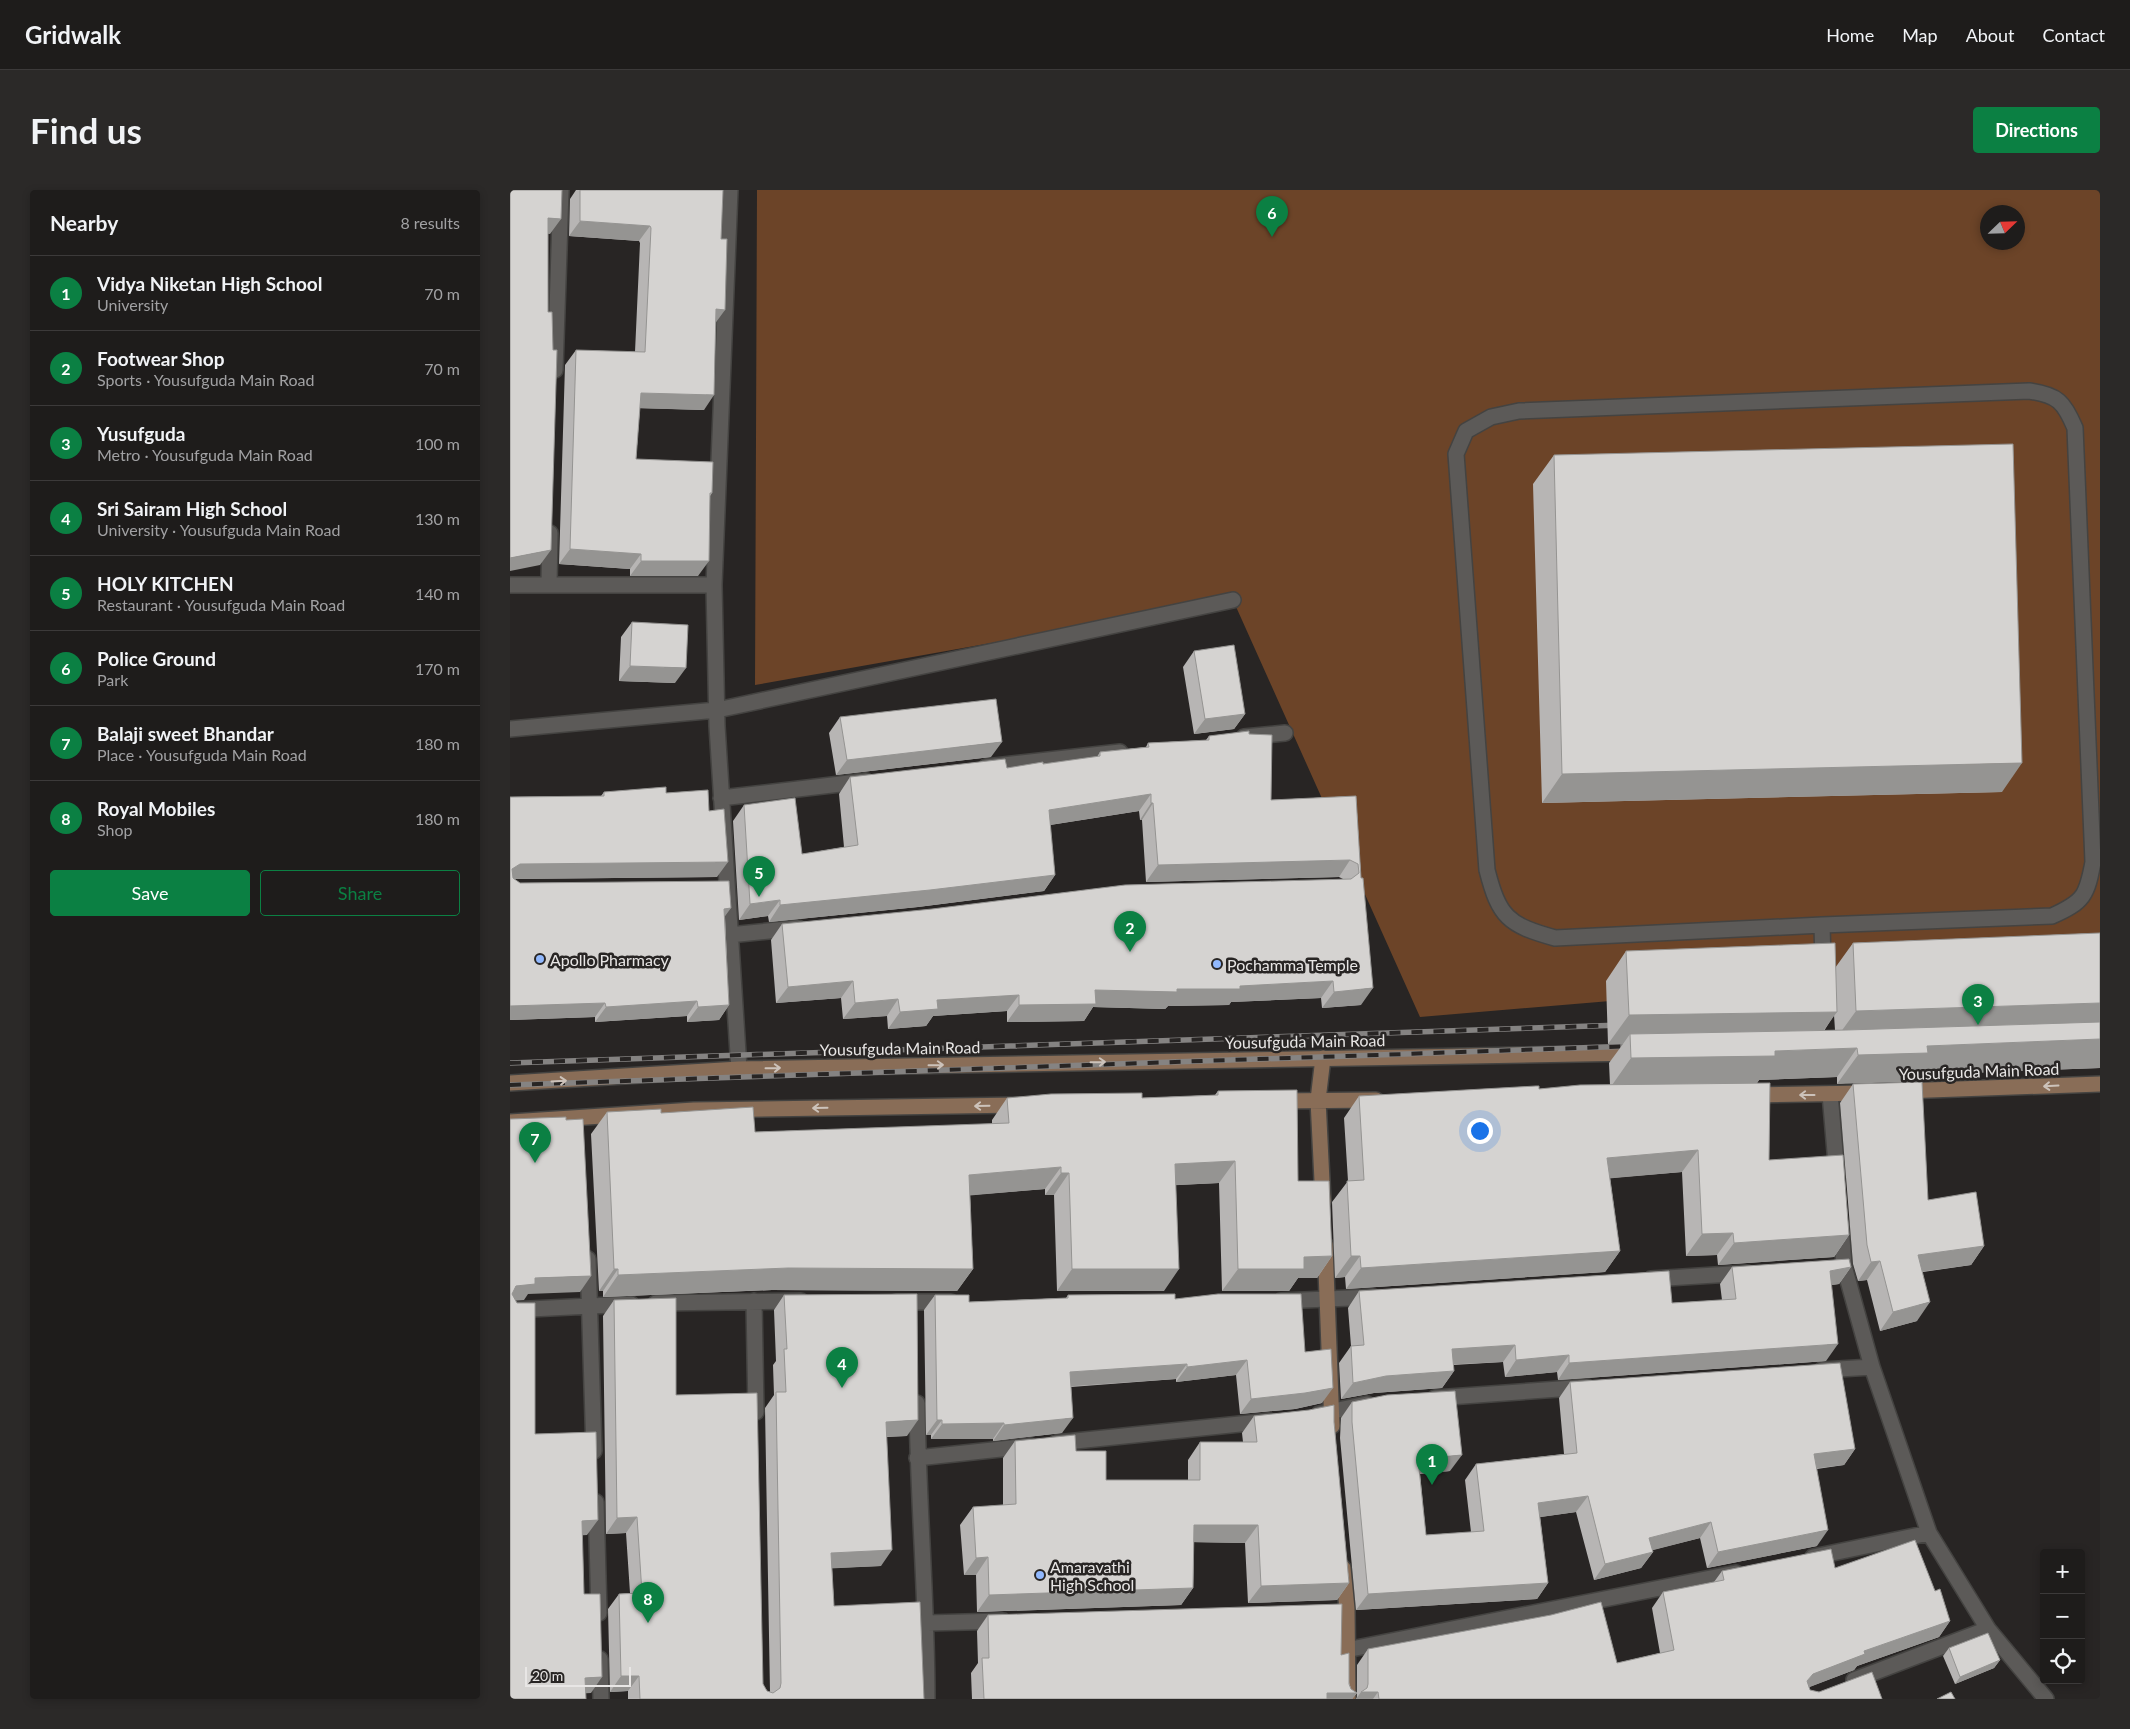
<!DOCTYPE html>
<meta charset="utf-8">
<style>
:root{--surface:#1e1c1b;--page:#2b2928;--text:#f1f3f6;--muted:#a1a1a3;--line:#3c3a3a;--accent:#0b8043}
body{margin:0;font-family:Lato,sans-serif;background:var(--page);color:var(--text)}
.controls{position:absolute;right:15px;bottom:15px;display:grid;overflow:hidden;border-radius:5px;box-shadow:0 2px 8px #0003}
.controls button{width:45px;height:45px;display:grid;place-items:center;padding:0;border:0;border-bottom:1px solid var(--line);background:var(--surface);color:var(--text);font:25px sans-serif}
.compass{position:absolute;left:1470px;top:15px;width:45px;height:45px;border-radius:50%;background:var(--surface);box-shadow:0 2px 8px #0003;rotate:67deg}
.scale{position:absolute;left:15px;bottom:12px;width:106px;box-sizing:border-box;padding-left:5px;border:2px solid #e8e6e5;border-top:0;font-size:14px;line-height:18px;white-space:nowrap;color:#e8e6e5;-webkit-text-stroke:4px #282524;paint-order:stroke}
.you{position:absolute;left:969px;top:940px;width:18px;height:18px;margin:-12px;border:4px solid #fff;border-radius:50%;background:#1a73e8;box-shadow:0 0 0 8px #1a73e833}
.badge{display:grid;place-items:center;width:32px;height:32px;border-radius:50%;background:var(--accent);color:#fff;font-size:16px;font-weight:700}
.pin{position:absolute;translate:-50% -41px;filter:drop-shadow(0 1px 2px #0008)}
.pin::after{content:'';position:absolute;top:26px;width:18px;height:15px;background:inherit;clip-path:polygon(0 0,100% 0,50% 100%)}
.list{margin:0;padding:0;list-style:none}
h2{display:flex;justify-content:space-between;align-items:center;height:65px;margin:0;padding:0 20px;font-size:21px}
h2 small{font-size:16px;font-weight:400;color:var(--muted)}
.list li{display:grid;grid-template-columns:32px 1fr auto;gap:15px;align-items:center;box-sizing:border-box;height:75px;padding:0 20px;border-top:1px solid var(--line)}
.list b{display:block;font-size:19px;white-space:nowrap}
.list p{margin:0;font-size:16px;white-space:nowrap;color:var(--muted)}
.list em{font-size:16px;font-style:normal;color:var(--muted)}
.actions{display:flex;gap:10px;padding:15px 20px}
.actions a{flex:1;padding:11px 0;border:1px solid var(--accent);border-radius:5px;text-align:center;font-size:18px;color:var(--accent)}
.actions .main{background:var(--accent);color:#fff}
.icon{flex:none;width:28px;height:28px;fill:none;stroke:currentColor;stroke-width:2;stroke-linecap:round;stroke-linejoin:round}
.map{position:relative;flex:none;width:1590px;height:1509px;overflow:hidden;border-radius:5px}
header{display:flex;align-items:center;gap:30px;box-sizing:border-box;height:70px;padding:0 25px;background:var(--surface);border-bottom:1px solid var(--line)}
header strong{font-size:24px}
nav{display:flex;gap:28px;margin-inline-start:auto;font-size:18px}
.intro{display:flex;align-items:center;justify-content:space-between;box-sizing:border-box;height:120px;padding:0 30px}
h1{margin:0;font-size:35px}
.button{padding:12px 22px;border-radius:5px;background:var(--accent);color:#fff;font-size:18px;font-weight:700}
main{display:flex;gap:30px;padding:0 30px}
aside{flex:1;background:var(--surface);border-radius:5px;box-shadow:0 2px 8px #0003}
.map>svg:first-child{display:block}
</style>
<header>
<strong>Gridwalk</strong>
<nav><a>Home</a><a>Map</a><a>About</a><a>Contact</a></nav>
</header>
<div class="intro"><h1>Find us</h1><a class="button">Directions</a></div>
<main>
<aside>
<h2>Nearby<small>8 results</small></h2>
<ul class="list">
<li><span class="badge">1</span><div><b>Vidya Niketan High School</b><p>University</p></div><em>70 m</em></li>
<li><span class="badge">2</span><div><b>Footwear Shop</b><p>Sports · Yousufguda Main Road</p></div><em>70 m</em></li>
<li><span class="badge">3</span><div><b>Yusufguda</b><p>Metro · Yousufguda Main Road</p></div><em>100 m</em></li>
<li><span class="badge">4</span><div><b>Sri Sairam High School</b><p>University · Yousufguda Main Road</p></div><em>130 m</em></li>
<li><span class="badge">5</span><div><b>HOLY KITCHEN</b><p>Restaurant · Yousufguda Main Road</p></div><em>140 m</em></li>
<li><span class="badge">6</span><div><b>Police Ground</b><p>Park</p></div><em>170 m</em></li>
<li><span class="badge">7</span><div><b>Balaji sweet Bhandar</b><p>Place · Yousufguda Main Road</p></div><em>180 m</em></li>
<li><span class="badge">8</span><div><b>Royal Mobiles</b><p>Shop</p></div><em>180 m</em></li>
</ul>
<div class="actions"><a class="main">Save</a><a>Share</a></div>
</aside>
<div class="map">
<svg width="1590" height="1509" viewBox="0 0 1590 1509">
<rect width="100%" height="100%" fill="#282524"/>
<path fill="#6c4428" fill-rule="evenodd" d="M247 0H1590V770L910 827 723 410 245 495ZM1478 22H1508V52H1478Z"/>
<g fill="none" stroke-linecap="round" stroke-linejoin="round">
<g stroke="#444341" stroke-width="18">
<path id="lane" d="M1312 735 1045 748C998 735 989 727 977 680L946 264 956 241 981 227 1009 221 1519 201C1548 205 1554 212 1565 238L1583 672C1577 705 1574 712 1542 726L1312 735 1313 774"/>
</g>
<g stroke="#444341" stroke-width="18">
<path id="street" d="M220 0 204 395 207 536 229 879
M45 180 51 0
M39 394 40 343
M0 395H204
M0 539 207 520 723 410
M734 547 775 543
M476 577 610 562
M211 608 356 591
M219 745 288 738
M1320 904 1327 985
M1331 1035 1334 1076 1362 1177 1419 1343 1478 1439 1536 1509
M78 1069 84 1261
M1141 1089 1237 1083
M244 1111 246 1222
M771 1111 863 1107
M386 1112H441
M146 1113 291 1111
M0 1120 121 1114
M1312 1180 1362 1177
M925 1208 1077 1197
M407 1213C408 1312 417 1410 417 1509
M809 1224 857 1214
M546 1253 759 1231
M407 1268 520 1256
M86 1312 89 1423
M1303 1367 1419 1343
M417 1433 493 1431
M836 1460 1226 1383
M90 1469 91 1509
M1344 1490 1478 1439"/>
</g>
<g stroke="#444341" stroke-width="18">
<path id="secondary" d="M0 893 229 879 1126 863
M1392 901 1590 894
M1239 905 1356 903
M767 911 866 910
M0 932 184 920 511 915
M813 1011 808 910 813 868
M815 1054 822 1236
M833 1378 837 1419 838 1509"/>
</g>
<use href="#lane" stroke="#5c5a58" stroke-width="15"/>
<use href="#street" stroke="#5c5a58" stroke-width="15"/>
<use href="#secondary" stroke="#896d57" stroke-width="15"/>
<g stroke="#858382" stroke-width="5.5">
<path id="rail" d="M0 873 1112 835
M0 895 1125 856"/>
</g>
<use href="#rail" stroke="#282524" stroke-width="4" stroke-dasharray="11" stroke-linecap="butt"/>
</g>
<path fill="#b7b5b4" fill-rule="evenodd" d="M66 0H213L206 132 194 220 130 218 126 269 202 303 200 306 188 386H120V379L49 374 55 175 66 160 125 162 130 53 129 51 59 46 60 9Z
M1044 265 1492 602 1032 613 1023 294Z
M122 432 165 493 109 491 111 447Z
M684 461 735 524 724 539 684 544 673 477Z
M330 527 481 567 326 585 319 543Z
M739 544 761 610 846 606 851 688V815L812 818 811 808 721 812 719 815 658 816 655 819 583 817 574 831 497 832V821L423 826 416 836 378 839 377 826 333 829 331 808 266 813 261 750 272 734 833 689 829 687 636 692 632 630H630L629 621 540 635 545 685 534 701 408 717 259 732 258 726 229 730 223 631 234 615 292 664 334 657 329 604 340 587 497 578 533 574 587 567 590 562 636 557 638 553 696 550 699 546Z
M94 602 156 603 199 621 207 687 3 689 10 693 215 727 219 815 209 830 177 832V826L85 832V827L0 830V607L91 606Z
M1590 743V878L1402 885 1327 894V887L1249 890 1247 893 1259 970 1339 1045 1324 1067 1208 1075 1207 1065 1176 1066 1172 982 1100 988 1110 1061 1095 1082 836 1099 835 1087 825 1088 822 1012 838 991 834 928 849 906 1029 899 1100 895 1099 873 1113 854H1098L1096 791 1116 761 1325 778 1343 753ZM1324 825 1325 840 1314 841Z
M1343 894 1418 1010 1474 1056 1461 1075 1413 1082 1407 1131 1370 1141 1357 1090 1348 1091 1343 1074 1330 913Z
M708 901 788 991 822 1066 807 1088H788L779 1101H712L709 993 666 995 654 1101H547L544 1005H535V999L460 1005 463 1079 447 1101 262 1100 93 1107V1101H89L81 944 97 922 151 923 245 942 482 934V930L497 908H632L705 905Z
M1222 1077H1341L1329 1094 1321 1095 1316 1171 1048 1190 1047 1182 995 1187 993 1172 943 1175 944 1181 932 1198 864 1203 831 1209 829 1173 841 1156 838 1118 849 1101 1162 1113 1212 1110 1210 1094Z
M274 1105 397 1246 376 1247 371 1376 322 1378 324 1416 414 1509H118V1501L100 1502 98 1419 109 1404 120 1403 116 1343 96 1344 93 1126 104 1110 166 1205 253 1494 257 1501 260 1502 255 1218 264 1205 263 1175 266 1171 264 1120Z
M425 1105 459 1112 556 1108 558 1105 665 1109 795 1162 812 1213 785 1219 730 1224 726 1185 666 1192V1189L561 1197 552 1243 483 1251V1249H421V1245H416L414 1120Z
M1060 1192 1345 1259 1334 1275 1307 1279V1356L1197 1378 1190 1348 1142 1360 1143 1362 1131 1378 1084 1390 1066 1322 1030 1327 1038 1393 1027 1409 846 1420 830 1248 831 1228 842 1212 940 1281 910 1284 916 1345 961 1342 955 1290 966 1274 1054 1264 1049 1208Z
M744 1226 824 1232 839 1393 827 1410 738 1413 735 1353 684 1352 683 1398 671 1415 467 1422 466 1385H454L450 1335 463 1317 493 1315V1268L505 1251 566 1261 596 1290H678V1270L690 1252H733L732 1243Z
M1325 1378 1425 1401 1440 1431 1429 1447 1347 1476 1344 1480 1299 1497 1300 1500 1309 1502 1372 1509H846L847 1507V1475L858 1459 1107 1473 1150 1463 1142 1418 1153 1402 1204 1392 1212 1381Z
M478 1425 831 1465 841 1499 847 1503 842 1509H462L461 1483 468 1473 467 1441Z
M1439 1458 1490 1470 1484 1478 1445 1494 1433 1466Z"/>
<path fill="#959492" d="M38 28 51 29 40 44 27 43Z
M70 31 140 36 129 51 59 46Z
M206 119 215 120 204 135Z
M131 203 204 205 194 220 121 218Z
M60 359 131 364 120 379 49 374Z
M41 360 30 375 0 381V368Z
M131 371H199L188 386H120Z
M120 476 176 478 165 493 109 491Z
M735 524 724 539 684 544 695 529Z
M492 552 481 567 326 585 337 570Z
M1512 573 1492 602 1032 613 1052 584Z
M641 604 629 621 527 637 539 620Z
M641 613H643L632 630H630Z
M840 670 829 687 636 692 648 675Z
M218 672 207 687 0 689 2 679 10 674Z
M545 685 534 701 408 717 259 732 270 715Z
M270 710 258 726 229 730 240 714Z
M221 718 210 733 214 719Z
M343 791 331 808 266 813 278 797Z
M823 791 811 808 721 812 719 815 658 816 655 819 583 817 574 831 497 832 509 815 585 800 667 799Z
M863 798 851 815 812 818 824 802Z
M509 805 497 821 423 826 416 836 378 839 390 822 427 810Z
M388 809 377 826 333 829 345 813Z
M187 811 177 826 85 832 96 817Z
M95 813 85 827 0 830V816Z
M1590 813V841L1325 850 1346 821Z
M219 815 209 830 177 832 188 817Z
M1327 822 1306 851 1120 844 1113 854H1098L1119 825Z
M1590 849V878L1402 885 1397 892 1327 894 1348 865 1417 856Z
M1347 858 1327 887 1249 890 1245 896 1100 898 1121 868 1265 861Z
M1188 960 1172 982 1082 990 1097 968Z
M725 971 709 993 650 996 665 974Z
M551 977 535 999 443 1007 459 985Z
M551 983H559L544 1005H535Z
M1223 1043 1207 1065 1176 1066 1192 1044Z
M1339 1045 1324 1067 1208 1075 1224 1053Z
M1474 1056 1461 1075 1395 1084 1408 1065Z
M1110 1061 1095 1082 836 1099 851 1078Z
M822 1066 807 1088H788L779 1101H712L728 1079 794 1067Z
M841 1066H850L835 1087 825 1088Z
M1370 1071 1357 1090 1348 1091 1361 1072Z
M1341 1077 1329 1094 1308 1097 1320 1081Z
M278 1078 463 1079 447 1101 262 1100 93 1107 108 1085Z
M104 1079H108L93 1101H89Z
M562 1079H669L654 1101H547Z
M81 1086 70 1102 18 1104 14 1110 0 1111V1105L6 1096 25 1088Z
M1420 1112 1407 1131 1370 1141 1383 1122Z
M1328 1154 1316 1171 1048 1190 1059 1173Z
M1005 1155 993 1172 930 1175 942 1159Z
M1059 1165 1047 1182 995 1187 1006 1170Z
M737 1170 726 1185 666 1192 677 1177Z
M677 1174 666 1189 550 1197 560 1182Z
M944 1181 932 1198 864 1203 831 1209 843 1193 876 1186Z
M823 1198 812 1213 785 1219 730 1224 741 1209Z
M563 1228 552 1243 483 1251 494 1235Z
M408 1230 397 1246 365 1247 376 1232Z
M427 1230H432L421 1245H416Z
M494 1233 483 1249H421L432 1234Z
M1345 1259 1334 1275 1293 1280 1304 1264Z
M952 1265 940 1281 897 1285 908 1269Z
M1078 1306 1066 1322 1017 1329 1028 1313Z
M127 1327 116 1343 96 1344 107 1328Z
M88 1330 77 1345 61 1346 72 1331Z
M1201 1332 1190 1348 1128 1364 1139 1348Z
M684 1335H748L735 1353 672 1352Z
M1318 1340 1307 1356 1197 1378 1208 1362Z
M382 1360 371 1376 310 1379 321 1363Z
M1143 1362 1131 1378 1084 1390 1095 1374Z
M478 1367 466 1385H454L466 1368Z
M839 1393 827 1410 738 1413 751 1396Z
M1038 1393 1027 1409 846 1420 858 1404Z
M683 1398 671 1415 467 1422 479 1405Z
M1440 1431 1429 1447 1347 1476 1344 1480 1292 1500 1297 1491 1303 1484 1354 1461Z
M1490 1470 1484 1478 1445 1494 1450 1487Z
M111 1486H129L118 1501 100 1502Z
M92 1487 81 1503 64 1504 75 1488Z
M851 1502H868L863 1509H846Z
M817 1503H847L842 1509H813Z"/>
<path fill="#d5d3d1" stroke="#959492" d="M0 0H52L51 29 38 28V122H42L43 160H47L41 360 0 368Z
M70 0H213L211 49H217L215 120 206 119 204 205 131 203 126 269 203 272 202 303H200L199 371H131V364L60 359 66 160 135 162 141 38 140 36 70 31Z
M1503 254 1512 573 1052 584 1044 265Z
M122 432 178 435 176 478 120 476Z
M724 455 735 524 695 529 684 461Z
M486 509 492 552 337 570 330 527Z
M739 541V544L762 545 761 610 846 606 851 688H853L863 798 824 802 823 791 730 796V799H667V802L585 800 586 814 509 815V805L427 810 428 819 390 822 388 809 345 813 343 791 278 797 272 734 422 719 615 695 841 689 849 683 848 674 840 670 648 675 643 613H641V604L539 620 545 685 420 700 270 715V710L240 714 234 615 285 608 292 664 348 655 340 587 495 569 497 578 533 572V574L590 566V562L639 557 638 553 699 550V546Z
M156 597V603L198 600 199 621 214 619 218 672 10 674 2 679 3 688 10 693 219 691 221 718 214 719 219 815 188 817 187 811 96 817 95 813 0 816V607L94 606V602Z
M1590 743V813L1346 821 1343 753Z
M1325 753 1327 822 1119 825 1116 761Z
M1590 832V849L1417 856 1418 863 1348 865 1347 858 1265 861V866L1121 868 1120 844 1337 840Z
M1412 892 1418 1010 1466 1002 1474 1056 1408 1065 1420 1112 1383 1122 1370 1071 1361 1072 1357 1055 1343 894Z
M1260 893 1259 970 1333 965 1339 1045 1224 1053 1223 1043 1192 1044 1188 960 1097 968 1110 1061 851 1078 850 1066H841L837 991 854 990 849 906 1026 896H1029V899L1070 895Z
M787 900 788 991H819L822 1066 794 1067V1079H728L725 971 665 974 669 1079H562L559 983H551V977L459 985 463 1079 278 1078 108 1085V1079H104L97 922 151 919V923L243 917 245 942 499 933 497 908 541 904 632 903V908L708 905V901Z
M56 927V930L73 929 81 1086 25 1088V1094L6 1096 2 1104 7 1113H25V1244L86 1242 88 1330 72 1331 74 1404H90L92 1487 75 1488 76 1509H0V929Z
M1339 1069 1341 1077 1320 1081 1328 1154 1059 1173V1165L1006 1170 1005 1155 942 1159 944 1181 876 1186 843 1193 841 1156 854 1155 849 1101 1159 1081 1162 1113 1226 1109 1222 1077Z
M407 1104 408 1230 376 1232 382 1360 321 1363 324 1416 410 1412 414 1509H130L129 1486H111L109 1404 132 1403 127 1327 107 1328 104 1110 166 1108V1205L247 1203 253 1494 257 1501 263 1503 270 1498 271 1493 266 1202H276L274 1159H277L274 1105Z
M665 1104V1109L708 1104H791L795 1162 821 1159 823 1198 795 1203 741 1209 737 1170 677 1177V1174L560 1182 563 1228 494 1235V1233L432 1234V1230H427L425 1105H459V1112L558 1108V1105Z
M1330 1173 1345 1259 1304 1264 1318 1340 1208 1362 1201 1332 1139 1348 1143 1362 1095 1374 1078 1306 1028 1313 1038 1393 858 1404 842 1232V1212L877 1205 945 1201 952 1265 908 1269 916 1345 974 1341 966 1274 1067 1263 1060 1192Z
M824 1215V1232L839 1393 751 1396 748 1335H684L683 1398 479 1405 478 1367 466 1368 463 1317 506 1314 505 1251 565 1245 566 1261H596V1290H690V1252H747L744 1226 799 1220Z
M1405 1350 1425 1401 1430 1399 1440 1431 1354 1461 1355 1464 1303 1484 1297 1491 1300 1500 1309 1502 1362 1482 1372 1509H869L868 1502H851L857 1498 858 1494V1459L1041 1425 1091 1412 1107 1473 1164 1460 1153 1402 1214 1390 1212 1381 1321 1359 1325 1378Z
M832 1414 831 1465 839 1463V1494L841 1499 847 1503H817V1509H474L472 1468H479L478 1425Z
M1478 1443 1490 1470 1450 1487 1439 1458Z
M1441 1502 1445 1509H1427Z"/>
<defs><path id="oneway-shaft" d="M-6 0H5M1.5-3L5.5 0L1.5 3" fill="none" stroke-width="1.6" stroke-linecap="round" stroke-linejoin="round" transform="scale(1.25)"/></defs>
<g stroke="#ccc2ba">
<use href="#oneway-shaft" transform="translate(588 872) rotate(-1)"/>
<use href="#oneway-shaft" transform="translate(426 875) rotate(-1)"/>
<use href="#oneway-shaft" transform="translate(263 878) rotate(-1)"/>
<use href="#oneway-shaft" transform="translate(49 891) rotate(-3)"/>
<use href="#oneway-shaft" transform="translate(1541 896) rotate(177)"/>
<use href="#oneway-shaft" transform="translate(1297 905) rotate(180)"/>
<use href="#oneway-shaft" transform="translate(472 916) rotate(179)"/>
<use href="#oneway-shaft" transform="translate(310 918) rotate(179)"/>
</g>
<g fill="#91b8fd" stroke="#282524" stroke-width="2">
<circle cx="30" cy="769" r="5"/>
<circle cx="707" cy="774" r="5"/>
<circle cx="530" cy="1385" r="5"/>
</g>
<g text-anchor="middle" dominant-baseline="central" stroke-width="5" stroke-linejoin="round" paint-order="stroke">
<g font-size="16" fill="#e8e6e5" stroke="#282524" text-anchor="start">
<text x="40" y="769">Apollo Pharmacy</text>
<text x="717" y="774">Pochamma Temple</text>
<text x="540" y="1376">Amaravathi<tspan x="540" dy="18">High School</tspan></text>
</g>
<g font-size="16" fill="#e8e6e5" stroke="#282524">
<text transform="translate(795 851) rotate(-1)">Yousufguda Main Road</text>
<text transform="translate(390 858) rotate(-1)">Yousufguda Main Road</text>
<text transform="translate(1469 881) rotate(-2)">Yousufguda Main Road</text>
</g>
</g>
</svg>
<div class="controls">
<button>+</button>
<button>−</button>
<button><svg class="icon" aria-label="locate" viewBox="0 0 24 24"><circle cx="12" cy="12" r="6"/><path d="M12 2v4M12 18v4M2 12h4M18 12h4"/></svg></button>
</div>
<svg class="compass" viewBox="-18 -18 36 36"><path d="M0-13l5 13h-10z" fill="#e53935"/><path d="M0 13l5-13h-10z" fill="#a1a1a3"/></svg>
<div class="scale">20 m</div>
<div class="you"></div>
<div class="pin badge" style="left:922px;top:1295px">1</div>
<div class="pin badge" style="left:620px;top:762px">2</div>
<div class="pin badge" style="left:1468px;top:835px">3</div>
<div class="pin badge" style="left:332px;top:1198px">4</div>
<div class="pin badge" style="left:249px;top:707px">5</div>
<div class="pin badge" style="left:762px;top:47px">6</div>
<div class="pin badge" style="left:25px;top:973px">7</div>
<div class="pin badge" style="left:138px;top:1433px">8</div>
</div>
</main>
